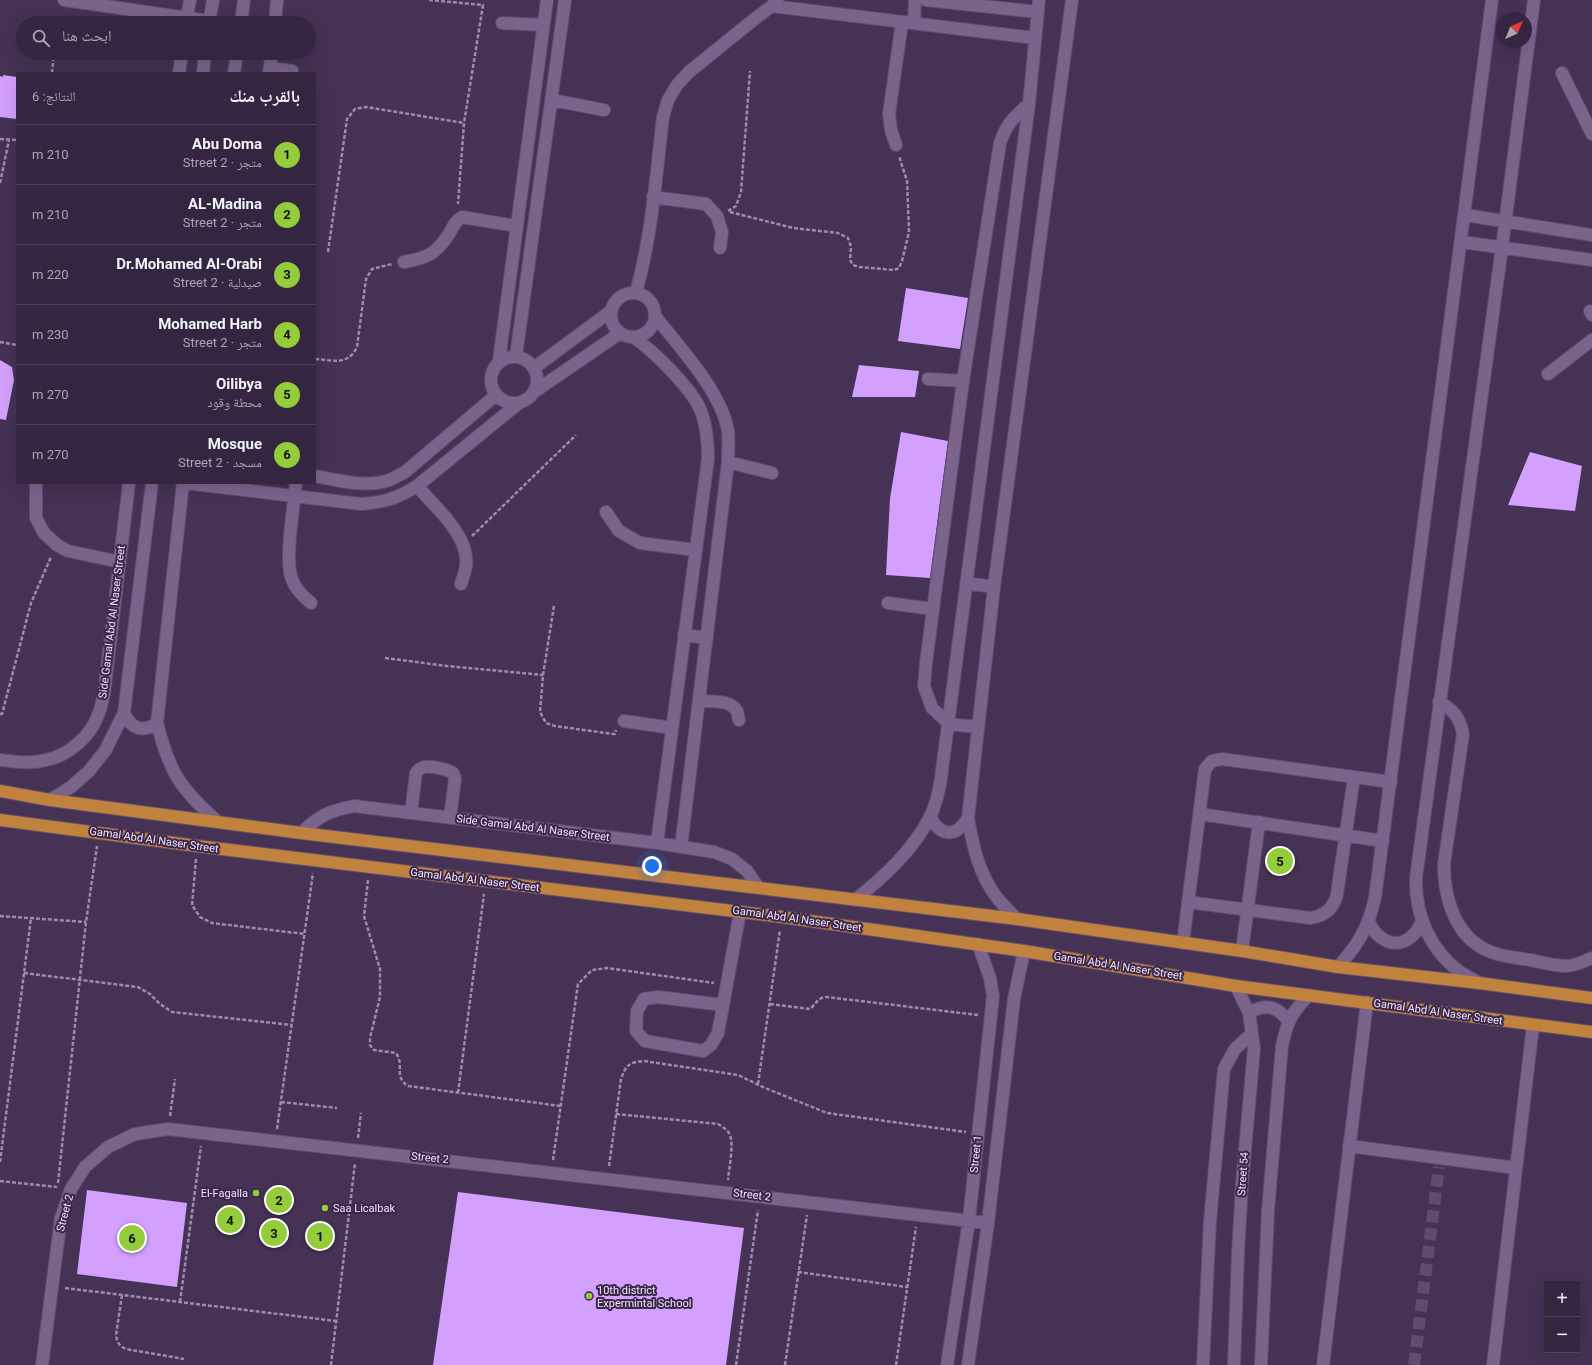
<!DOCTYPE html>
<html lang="ar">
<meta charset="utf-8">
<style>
:root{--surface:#342640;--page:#3f324b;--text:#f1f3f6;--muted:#a9a5b1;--line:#4e4359;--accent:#94cc3c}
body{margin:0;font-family:Roboto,"Noto Naskh Arabic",sans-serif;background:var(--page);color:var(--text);direction:rtl}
.controls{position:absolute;right:12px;bottom:12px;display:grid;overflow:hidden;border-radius:0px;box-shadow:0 4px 16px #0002}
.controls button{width:36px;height:36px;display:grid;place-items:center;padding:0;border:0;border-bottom:1px solid var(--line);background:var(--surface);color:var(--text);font:20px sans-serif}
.compass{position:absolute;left:1496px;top:12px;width:36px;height:36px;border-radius:50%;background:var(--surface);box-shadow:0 4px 16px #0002;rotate:44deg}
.you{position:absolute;left:652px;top:866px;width:14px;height:14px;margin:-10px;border:3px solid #fff;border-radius:50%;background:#1a73e8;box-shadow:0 0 0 6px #1a73e833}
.badge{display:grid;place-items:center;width:26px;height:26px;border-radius:50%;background:var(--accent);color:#111;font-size:13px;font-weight:700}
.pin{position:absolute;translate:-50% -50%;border:2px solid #fff;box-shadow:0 1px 4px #0006}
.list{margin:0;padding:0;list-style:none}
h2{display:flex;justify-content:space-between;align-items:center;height:52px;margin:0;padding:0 16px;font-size:17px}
h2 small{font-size:13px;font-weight:400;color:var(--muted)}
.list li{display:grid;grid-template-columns:26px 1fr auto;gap:12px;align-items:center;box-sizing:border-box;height:60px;padding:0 16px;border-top:1px solid var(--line)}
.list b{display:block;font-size:15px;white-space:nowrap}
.list p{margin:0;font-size:13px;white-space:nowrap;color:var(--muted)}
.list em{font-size:13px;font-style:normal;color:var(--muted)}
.icon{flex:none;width:22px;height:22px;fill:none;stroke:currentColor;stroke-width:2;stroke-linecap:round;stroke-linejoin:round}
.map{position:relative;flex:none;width:1592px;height:1365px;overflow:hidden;direction:ltr}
.search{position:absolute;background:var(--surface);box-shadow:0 4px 16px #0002;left:16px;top:16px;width:300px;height:44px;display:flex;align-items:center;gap:10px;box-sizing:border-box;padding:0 14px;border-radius:22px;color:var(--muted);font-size:15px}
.panel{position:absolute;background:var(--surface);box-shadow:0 4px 16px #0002;left:16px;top:72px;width:300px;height:412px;border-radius:0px;direction:rtl}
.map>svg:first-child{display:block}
</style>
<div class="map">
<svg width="1592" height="1365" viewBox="0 0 1592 1365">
<rect width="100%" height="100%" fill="#453255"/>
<path fill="#d4a0ff" d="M3 75 17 77V119L0 117V76L3 77Z
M906 288 968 298 960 349 898 341Z
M0 360 12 367 14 380 6 420 0 419Z
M859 365 919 371 915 397H852Z
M901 432 948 441 930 578 886 575 890 498Z
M1530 452 1582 466 1575 511 1508 505Z
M87 1190 187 1203 177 1287 77 1274Z
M458 1192 744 1228 726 1365H433Z"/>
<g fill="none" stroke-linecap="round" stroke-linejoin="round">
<path stroke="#5f4d6e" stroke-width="12" stroke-dasharray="12 6" stroke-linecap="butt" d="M1414 1365 1439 1167"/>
<g stroke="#5f4e6c" stroke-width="14">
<path id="minor" d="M64 0 209 21
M926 0 1038 12
M772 6 1035 38
M186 23 190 0
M209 23 213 0
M241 23 244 0
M275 23 277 0
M502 23 543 25
M914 23 915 0
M270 68 292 71
M179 73 182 53
M203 73 205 53
M234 73 237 53
M269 73 272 53
M1562 73 1592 134
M552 100 604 110
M896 145 891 130 889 114 902 22
M653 197 706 204 717 216 722 232 720 248
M1465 215 1592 235
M1462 242 1592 260
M404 262C427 258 436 254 449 234 453 227 455 221 462 217L516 226
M636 292C652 236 656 175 663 117L668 100 677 85 689 72 757 17 772 6 777 0
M611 315a22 22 0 1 1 44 0a22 22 0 1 1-44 0Z
M1590 311 1592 315
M655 316C680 348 721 391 728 431 729 441 728 452 728 462L681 847
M633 337C653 350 692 389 701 411 707 427 708 442 708 459L657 843
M516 356 565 0
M491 380a23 23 0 1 1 46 0a23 23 0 1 1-46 0Z
M499 361 547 0
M534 368 611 311
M1548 374 1592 340
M928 379 963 381
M534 392 620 333
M728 462 772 473
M315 476C339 480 368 489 392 479 396 477 401 474 405 472L496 395
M36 483V518L44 533 57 545 68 551 120 562
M183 483 157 723C169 771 180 789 217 821
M185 483 361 504C385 502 396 499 417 486L519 403
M296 483C294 506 285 556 291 576 294 588 303 596 311 603
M417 486C435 507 470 536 466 566 465 572 463 578 461 584
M606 512 619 531 640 543 696 550
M966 583 994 587
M888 603 933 609
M684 635 707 638
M699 701C710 702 730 699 737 711 738 713 738 718 739 720
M1439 702C1453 709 1460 718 1463 734L1444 864C1444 901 1457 943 1497 954 1507 957 1519 958 1530 960 1541 962 1554 966 1566 966 1575 966 1584 961 1592 958
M124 713C131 729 143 733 157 723
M624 721 672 728
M977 727 949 724 932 708 924 686 926 663 963 381 1000 143C1007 123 1013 118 1029 104
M0 760C15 762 31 764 46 760 68 756 91 736 98 715 101 709 102 701 104 694L129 483
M50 800 71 787 89 771 105 751 124 713 152 483
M411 813 416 773C418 770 420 768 424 767 431 766 447 769 453 773L455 779 450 818
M1200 814 1383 841
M930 816C940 837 956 838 968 818
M301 833C320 815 329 811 354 806L657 843 714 852 732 859 747 871 758 887
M856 899C885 876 913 850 930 817 936 805 939 791 941 778L1029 104 1039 0
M1188 902 1310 918C1325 916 1334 908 1337 894L1354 777
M1017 919C1011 913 1004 906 998 899 979 875 973 847 968 818L994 587 1072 0
M1369 922C1382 950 1410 950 1422 921
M1183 943 1205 769 1212 761 1222 759 1391 782
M1242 951 1259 822
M1338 967C1358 945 1368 928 1375 898L1492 0
M1479 983C1473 979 1466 976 1460 972 1430 950 1415 915 1416 878L1502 247 1534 0
M723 1005 658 997 644 999 637 1011 636 1031 645 1041 703 1051 711 1045 718 1033 740 912
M1249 1013C1264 1003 1278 1006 1288 1021
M1349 1146 1516 1168
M42 1365 61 1218 71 1189 85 1167 108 1147 135 1134 168 1129 988 1223
M947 1365 969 1220 993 996 990 978 978 944
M968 1365 988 1223 1014 999 1024 951
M1203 1365 1210 1221 1224 1069 1235 1049 1252 1033
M1234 1365 1238 1253 1242 1184 1254 1048 1249 1013 1236 986
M1261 1365 1268 1211 1282 1046C1287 1022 1291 1013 1309 995
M1323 1365 1367 1002
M1493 1365 1533 1025"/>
</g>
<g stroke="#5f4e6c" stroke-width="14">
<path id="major" d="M0 791 50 800 301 833 1017 919 1242 951 1338 967 1479 983 1592 998
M0 820 197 846 782 917 1024 951 1236 986 1592 1032"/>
</g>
<path stroke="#9c8daa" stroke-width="2.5" stroke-dasharray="4 2" stroke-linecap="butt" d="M429 0 483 5 464 123 458 204
M52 73 54 53
M0 139 17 140
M0 183 9 140
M728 211 736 206 741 192 750 71
M730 212 793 228 838 233 848 238 851 247 850 260 853 265 859 267 894 270 899 268 902 261 909 232 907 181 899 156
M328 252 347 119 355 109 366 107 464 123
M16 256H17
M0 342 17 345
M315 359C333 360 348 366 357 347L366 279 372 269 392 264
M472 536 576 435
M554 606 543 675 540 712 546 723 555 726 613 734H615L616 730
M385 658 447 666 543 675
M0 714H2L31 603 51 557
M196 859 192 905 200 917 212 923 305 934
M368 880 364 916 380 969V997L370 1038V1045L374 1050 396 1053C405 1066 393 1076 408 1086L561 1106
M0 916 86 922
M24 973 138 987 150 994 160 1004 172 1012 292 1025
M770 1004 810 1009C816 1004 818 997 827 997L978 1015
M758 1084 780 930
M458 1093 484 894
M281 1102 337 1108
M616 1114 718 1124C723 1127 728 1130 730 1135 734 1145 729 1168 728 1180
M170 1116 175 1079
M277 1129 313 873
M358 1138 361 1113
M553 1160 578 984 592 970 607 968 714 983
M0 1162 31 918
M609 1166 621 1079C626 1065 629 1062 644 1061L738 1075 765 1088 827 1113 966 1132
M0 1181 57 1187
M58 1183 86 922 97 846
M798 1272 907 1287
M65 1288 336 1321
M122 1295 116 1335C117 1342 119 1346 126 1349L184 1359
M180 1302 201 1146
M331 1365 355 1163
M736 1365 758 1210
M785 1365 807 1215
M896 1365 916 1227"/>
<use href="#minor" stroke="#7a648c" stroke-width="12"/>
<use href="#major" stroke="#c0823c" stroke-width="12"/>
</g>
<g fill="#94cc3c" stroke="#3b274a" stroke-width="1.5">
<circle cx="256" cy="1193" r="4"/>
<circle cx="325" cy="1208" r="4"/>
<circle cx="589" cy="1296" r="4"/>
</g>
<g text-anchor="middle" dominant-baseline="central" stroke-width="4" stroke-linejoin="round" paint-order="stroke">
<g font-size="11" fill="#f0e4fb" stroke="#3b274a">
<text transform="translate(112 622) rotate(-83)">Side Gamal Abd Al Naser Street</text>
<text transform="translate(533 828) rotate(7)">Side Gamal Abd Al Naser Street</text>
<text transform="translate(154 840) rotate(8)">Gamal Abd Al Naser Street</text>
<text transform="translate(475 880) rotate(7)">Gamal Abd Al Naser Street</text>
<text transform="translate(797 919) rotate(8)">Gamal Abd Al Naser Street</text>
<text transform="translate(1118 966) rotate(9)">Gamal Abd Al Naser Street</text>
<text transform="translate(1438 1012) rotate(8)">Gamal Abd Al Naser Street</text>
<text transform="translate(976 1154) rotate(-84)">Street 1</text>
<text transform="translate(430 1158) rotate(6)">Street 2</text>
<text transform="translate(1243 1174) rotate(-86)">Street 54</text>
<text transform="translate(752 1195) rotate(7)">Street 2</text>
<text transform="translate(65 1213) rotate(-75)">Street 2</text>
</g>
<g font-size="11" fill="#f0e4fb" stroke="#3b274a" text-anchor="start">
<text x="248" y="1193" text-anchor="end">El-Fagalla</text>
<text x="333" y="1208">Saa Licalbak</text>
<text x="597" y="1290">10th district<tspan x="597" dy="13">Expermintal School</tspan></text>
</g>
</g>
</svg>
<div class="controls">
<button>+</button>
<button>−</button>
</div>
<svg class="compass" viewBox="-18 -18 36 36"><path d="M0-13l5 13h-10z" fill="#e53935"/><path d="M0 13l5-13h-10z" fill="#a9a5b1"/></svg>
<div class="you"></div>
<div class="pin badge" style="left:320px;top:1236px">1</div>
<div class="pin badge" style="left:279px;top:1200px">2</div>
<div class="pin badge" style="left:274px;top:1233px">3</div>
<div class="pin badge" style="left:230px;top:1220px">4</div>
<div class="pin badge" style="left:1280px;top:861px">5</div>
<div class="pin badge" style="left:132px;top:1238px">6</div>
<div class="search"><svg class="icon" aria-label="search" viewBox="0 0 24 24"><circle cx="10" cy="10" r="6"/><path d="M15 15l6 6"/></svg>ابحث هنا</div>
<section class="panel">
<h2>بالقرب منك<small>النتائج: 6</small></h2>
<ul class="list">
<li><span class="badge">1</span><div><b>Abu Doma</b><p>متجر · Street 2</p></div><em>210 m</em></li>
<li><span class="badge">2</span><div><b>AL-Madina</b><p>متجر · Street 2</p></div><em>210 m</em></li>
<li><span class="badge">3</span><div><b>Dr.Mohamed Al-Orabi</b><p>صيدلية · Street 2</p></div><em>220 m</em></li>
<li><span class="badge">4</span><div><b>Mohamed Harb</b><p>متجر · Street 2</p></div><em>230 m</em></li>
<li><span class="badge">5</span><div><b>Oilibya</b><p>محطة وقود</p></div><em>270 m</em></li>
<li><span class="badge">6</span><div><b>Mosque</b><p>مسجد · Street 2</p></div><em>270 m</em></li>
</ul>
</section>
</div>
